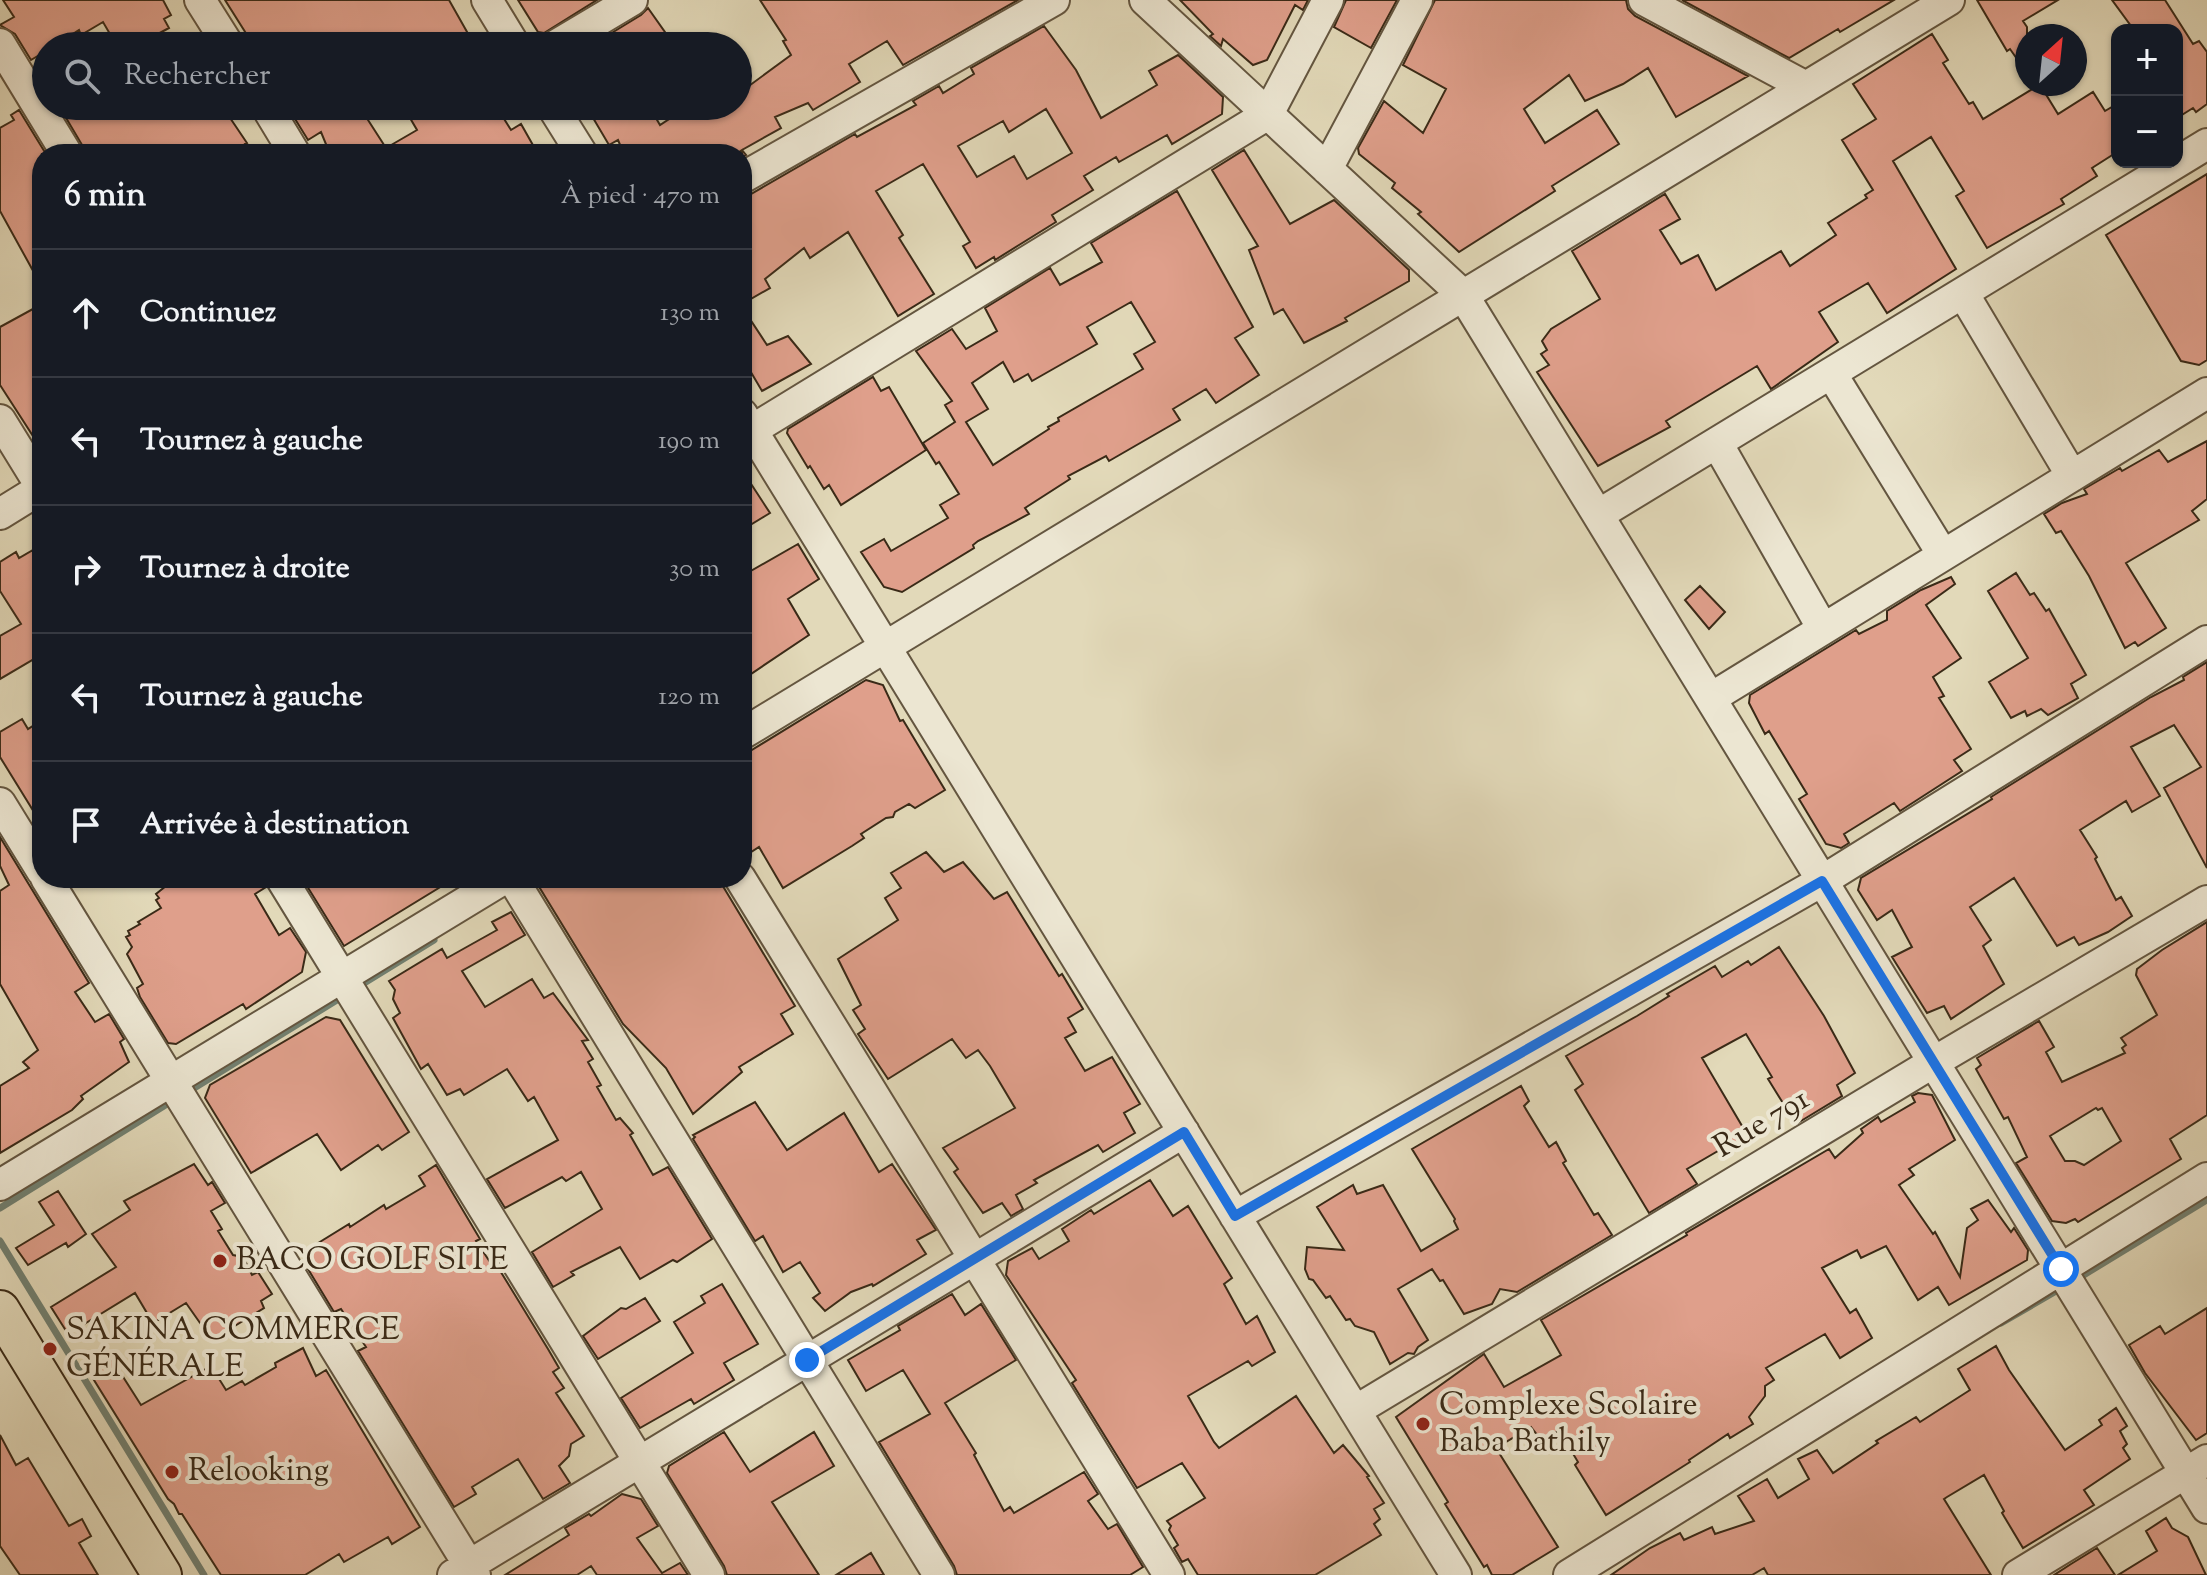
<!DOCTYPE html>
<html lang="fr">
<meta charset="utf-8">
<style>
:root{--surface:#171b24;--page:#20242c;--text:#f1f3f6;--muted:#9ea1a6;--line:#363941}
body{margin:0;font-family:"Sorts Mill Goudy",serif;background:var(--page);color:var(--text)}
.controls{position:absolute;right:24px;top:24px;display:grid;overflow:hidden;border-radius:16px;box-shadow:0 2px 6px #0004}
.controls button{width:72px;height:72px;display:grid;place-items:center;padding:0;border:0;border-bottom:2px solid var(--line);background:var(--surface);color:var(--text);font:40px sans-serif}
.compass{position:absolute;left:2015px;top:24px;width:72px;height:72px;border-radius:50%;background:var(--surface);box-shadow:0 2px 6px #0004;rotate:27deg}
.stop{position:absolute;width:24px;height:24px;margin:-18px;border:6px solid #1a73e8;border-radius:50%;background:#fff}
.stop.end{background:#1a73e8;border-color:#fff;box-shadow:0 2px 8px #0008}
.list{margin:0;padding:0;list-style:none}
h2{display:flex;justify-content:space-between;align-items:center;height:104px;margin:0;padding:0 32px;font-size:34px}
h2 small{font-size:26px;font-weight:400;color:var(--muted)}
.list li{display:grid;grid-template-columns:52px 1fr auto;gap:24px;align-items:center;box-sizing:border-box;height:128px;padding:0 32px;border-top:2px solid var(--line)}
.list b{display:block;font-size:30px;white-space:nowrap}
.list em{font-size:26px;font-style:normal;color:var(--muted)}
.icon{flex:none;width:44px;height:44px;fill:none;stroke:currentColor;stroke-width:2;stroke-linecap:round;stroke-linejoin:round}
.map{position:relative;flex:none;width:2207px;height:1575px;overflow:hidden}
.search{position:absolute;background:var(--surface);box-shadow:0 2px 6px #0004;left:32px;top:32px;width:720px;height:88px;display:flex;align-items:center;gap:20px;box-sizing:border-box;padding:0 28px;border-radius:44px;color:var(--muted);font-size:30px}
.panel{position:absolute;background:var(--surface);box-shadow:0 2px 6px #0004;left:32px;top:144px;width:720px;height:744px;border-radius:32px}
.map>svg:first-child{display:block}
</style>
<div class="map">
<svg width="2207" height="1575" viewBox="0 0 2207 1575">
<rect width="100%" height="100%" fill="#e2d9b9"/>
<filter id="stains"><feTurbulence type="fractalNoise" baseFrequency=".0025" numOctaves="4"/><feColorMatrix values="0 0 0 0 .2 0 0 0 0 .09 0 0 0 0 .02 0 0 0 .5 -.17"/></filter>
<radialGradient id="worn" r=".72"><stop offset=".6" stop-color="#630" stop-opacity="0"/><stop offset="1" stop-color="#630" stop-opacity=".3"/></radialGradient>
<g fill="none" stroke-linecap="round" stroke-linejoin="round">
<path stroke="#718071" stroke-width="7" d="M356 988 434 940
M186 1093 345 995
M0 1208 175 1099
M0 1241 204 1575
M2077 1279 2205 1201
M2001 1323 2063 1287"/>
</g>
<path fill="#df9f8b" stroke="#3a2a17" stroke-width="2" fill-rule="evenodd" d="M3 0H163L171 15 164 19 169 28 154 36 159 46H117L103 22 81 35 79 30 54 46H46V51L31 60 15 34 0 25 14 17Z
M225 0H449L475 46H254Z
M518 0H597L544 33 538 32Z
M760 0H1018L903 65 887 41 849 64 860 82 813 110 808 103 775 117 781 128 742 150 746 155 742 157V150L736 154H624L618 140 609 145 586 106H649L660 125 689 106H738V94L791 55 783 41 786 40Z
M1180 0H1308L1303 10 1295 5 1267 60 1253 65 1223 39 1221 46 1210 36 1213 34Z
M1346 0H1397L1371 48 1334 27Z
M1435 0H1626L1628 9 1635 16 1748 76 1676 117 1648 68 1623 84 1585 101 1569 75 1524 109 1545 143 1597 110 1619 144 1552 186 1555 191 1459 252 1418 214 1421 212 1392 188 1395 183 1359 154 1358 148 1384 101 1423 133 1446 89 1403 65Z
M1682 0H1894L1840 32 1838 29 1789 58Z
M1977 0H2058L2023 21 2027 27V73L2010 49 2007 51Z
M2112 0H2165L2193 44 2199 41 2207 52V104L2196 112 2193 108 2177 118V30H2134Z
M648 8 667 35 665 37 670 46H618L610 34 641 15Z
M1044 26 1076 70 1101 118 1157 85 1149 71 1178 55 1223 97 1222 114 1172 144 1167 135 1119 162 1116 157 1084 176 1093 190 1052 215 1056 222 995 260 994 257 976 268 963 246 970 242 923 164 876 191 903 235 899 238 934 294 898 316 848 232 810 258 804 248 765 279 770 288 742 304V196L751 194 855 134 857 137 916 105 913 101 939 86 943 93 974 74 971 68ZM1046 109 1072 153 1027 179 1014 156 977 177 958 146 1003 121 1009 132Z
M1932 34 1948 60 1943 63 1969 104 1973 102 1983 119 2034 88H2042L2058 114 2093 92 2105 111 2117 104V152L2092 168 2097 176 2061 199 2064 204 1987 248 1956 196 1964 191 1931 137 1893 161 1956 269 1887 313 1868 283 1819 312 1838 342 1771 389 1757 366 1666 421 1670 427 1598 466 1537 372 1549 365 1541 354 1547 350 1542 341 1551 329 1600 299 1572 251 1665 194 1680 219 1660 230 1681 264 1698 255 1716 290 1781 251 1790 266 1836 235 1828 223 1867 198 1865 195 1873 190 1842 140 1876 119 1853 84Z
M59 106H222L247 143 245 144 251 154H85L82 145Z
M287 106H359L386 148 417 130 403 106H496L511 130 521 124 538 154H330L321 132 308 140Z
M19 110 46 154H42V287L0 211V128L14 120 11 115Z
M1244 150 1290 224 1334 200 1409 270V281L1345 318 1347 321 1304 343 1283 309 1274 314 1249 250 1258 246 1212 170Z
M2207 174V360L2199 365 2181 361 2106 235Z
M1177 191 1253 327 1235 338 1259 375 1216 403 1206 389 1173 409 1180 420 1109 461 1106 456 1068 476 1070 479 1025 508 1029 514 978 541 973 545 974 548 902 592 884 587 861 552 884 539 891 551 948 518 940 505 959 494 939 462 936 464 923 443 955 422 945 405 952 401 916 351 952 329 966 349 997 331 985 308 1050 268 1060 285 1102 262 1091 243ZM1131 302 1155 342 1134 354 1143 369 1058 418 1059 421 1048 427 1049 429 993 465 966 422 988 409 972 383 1003 362 1014 382 1028 374 1032 381 1097 344 1087 327Z
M42 304V450L0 385V327Z
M742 307 767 345 788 336 811 364 762 391 742 357Z
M873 377 881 391 889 387 926 450 841 505 829 485 824 489 810 466 808 468 787 433 788 429Z
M2207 441V499L2192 511 2199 520 2126 563 2166 628 2138 646 2135 642 2125 648 2089 576 2061 531 2056 533 2044 514 2062 503 2087 494 2084 489 2120 468 2122 471 2159 450 2168 462Z
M742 470 770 513 742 530Z
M798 544 819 579 788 599 809 635 742 680V576Z
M33 550 40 557 42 568V657L41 655 0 679V636L21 624 0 591V562L16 552 19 558Z
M2016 573 2030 595 2034 593 2046 611 2049 609 2086 675 2071 684 2078 698 2048 715 2041 709 2027 716 2025 711 2011 718 1989 682 2028 658 1988 591Z
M1951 577 1955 584 1926 605 1961 658 1933 677 1944 696 1939 698 1971 749 1954 760 1962 771 1900 811 1894 803 1844 834 1849 843 1841 848 1826 844 1799 799 1807 794 1769 731 1765 734 1749 703 1750 695 1856 630 1859 634 1887 620V611L1921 590Z
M1700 586 1725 612 1709 629 1685 600Z
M2207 662V868L2164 788 2201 767 2174 725 2131 747 2160 796 2132 812 2126 801 2080 830 2097 857 2095 859 2116 900 2121 897 2132 916 2108 932 2079 945 2074 937 2057 946 2014 878 1970 907 1991 940 1983 946 2004 984 1951 1019 1944 1006 1927 1013 1892 957 1912 947 1892 910 1877 920 1858 890 1861 878 1992 799 1991 797 2151 697 2184 680 2183 677Z
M866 680 883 685 900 721 903 720 945 790 915 808 909 804 895 812 893 817 886 818 861 834 864 838 852 846 783 888 759 847 742 858V756Z
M22 719 28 729 42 720V825L0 757V732Z
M0 837 89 983 75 992 95 1022 109 1014 124 1039 120 1042 129 1062 81 1096 83 1099 72 1110 0 1153V1086L29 1068 23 1062 38 1050 0 984V891L9 885 0 866Z
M926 852 944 872 963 862 994 899 1007 892 1059 976 1062 974 1083 1009 1068 1018 1076 1032 1065 1038 1085 1071 1112 1057 1140 1104 1124 1113 1135 1133 1103 1152 1098 1145 1034 1180 1037 1183 1016 1195 1023 1209 1011 1216 1002 1203 983 1213 954 1172 958 1169 943 1148 1015 1108 990 1066 978 1050 966 1058 952 1039 888 1079 858 1034 865 1029 853 1010 861 1005 838 959 898 920 885 898 901 888 891 873Z
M176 878H263L266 887 255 894 279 935 290 928 306 952 302 972 246 1009 243 1004 176 1044 168 1043 140 997 137 988 143 984 127 954 132 947 126 937 130 935 128 931 140 924 138 922 161 908 156 900 159 898 156 894Z
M302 878H455L344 946Z
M550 878H718L795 1006 781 1014 793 1034 739 1067 742 1072 693 1114 666 1068 623 1024 538 885Z
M511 912 525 935 462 971 485 1007 532 979 544 998 553 993 588 1040 582 1041 593 1059 588 1062 601 1085 597 1087 616 1120 620 1118 633 1133 630 1135 653 1175 668 1167 712 1239 677 1262 673 1260 640 1279 620 1247 571 1272 574 1275 553 1287 532 1252 602 1209 581 1172 566 1181 562 1177 505 1208 487 1179 558 1140 534 1097 528 1101 507 1069 464 1095 460 1089 447 1095 428 1064 421 1069 393 1018 400 1013 393 999 395 990 389 981 442 949 447 958 497 930 492 922Z
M2207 922V1115L2170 1139 2181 1159 2078 1222 2075 1219 2066 1223 2052 1221 2016 1163 2027 1157 2008 1117 2004 1119 1976 1069 1981 1065 1977 1058 2039 1021 2054 1047 2046 1052 2062 1082 2125 1053 2122 1048 2126 1045 2121 1038 2157 1015 2136 975 2137 969 2162 950ZM2096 1108 2098 1110 2102 1108 2121 1141 2084 1165 2075 1161H2065L2050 1136Z
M1779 947 1824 1016 1855 1073 1837 1085 1842 1096 1796 1124 1768 1079 1772 1077 1746 1034 1702 1058 1745 1131 1742 1142 1728 1152 1718 1151 1687 1169 1697 1184 1649 1213 1575 1090 1583 1084 1566 1056 1637 1016 1669 996 1667 994 1715 966 1722 977 1748 961 1751 965Z
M326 1017 340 1020 409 1132 382 1150 378 1145 341 1170 317 1134 251 1173 205 1098 210 1085Z
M1521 1086 1529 1101 1524 1106 1549 1147 1556 1142 1566 1161 1563 1163 1594 1215 1598 1213 1612 1235 1517 1292 1500 1289 1492 1304 1464 1314 1443 1280 1440 1281 1432 1269 1398 1289 1428 1340 1418 1347 1414 1354 1408 1353 1390 1364 1374 1332 1355 1326 1350 1319 1346 1320 1330 1296 1326 1298 1313 1280 1309 1279 1305 1269 1307 1247 1344 1250 1317 1207 1353 1185 1357 1194 1383 1185 1421 1251 1458 1229 1454 1221 1455 1219 1412 1149Z
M1918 1093 1932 1095 1955 1140 1909 1169 1914 1175 1899 1185 1933 1234 1935 1232 1960 1277 1967 1228 1978 1220 1971 1209 1988 1200 2011 1232 2014 1228 2028 1250 2027 1260 1949 1305 1938 1287 1918 1300 1886 1246 1861 1258 1857 1250 1822 1268 1850 1313 1856 1309 1872 1338 1840 1358 1825 1334 1766 1368 1774 1380 1765 1386V1396L1749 1417 1753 1424 1730 1438 1728 1434 1689 1460 1690 1462 1606 1515 1575 1465 1578 1462 1559 1430 1542 1441 1531 1427 1496 1448 1558 1547 1512 1575H1492L1487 1565 1484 1567 1445 1504 1448 1502 1396 1417 1484 1354 1504 1387 1561 1355 1541 1320 1687 1235 1686 1233 1829 1149 1835 1158 1863 1133 1861 1129 1878 1117 1881 1122 1915 1102 1912 1096Z
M755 1102 787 1150 844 1113 879 1172 892 1164 936 1230 917 1240 926 1254 873 1286 872 1284 851 1292 825 1311 813 1298 820 1293 800 1262 783 1272 763 1236 755 1241 693 1139 695 1137 693 1135Z
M194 1164 208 1185 212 1182 225 1203 211 1211 222 1229 218 1231 233 1255 243 1257 252 1275 258 1272 272 1294 261 1301 264 1308 212 1340 186 1303 153 1323 135 1293 68 1334 51 1307 116 1267 92 1234 130 1210 124 1201Z
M436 1165 480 1239 476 1241 496 1271 499 1269 548 1349 559 1368 553 1372 564 1388 556 1393 584 1436 571 1444 569 1456 559 1466 570 1483 543 1499 518 1459 472 1487 476 1494 454 1507 358 1351 366 1347 341 1309 334 1312 308 1269 311 1267 302 1253 349 1224 350 1227 384 1205 386 1209 425 1186 419 1176Z
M1150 1180 1173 1216 1188 1206 1232 1278 1224 1284 1246 1324 1257 1316 1275 1352 1252 1366 1248 1361 1188 1396 1214 1442 1219 1448 1296 1396 1334 1453 1343 1445 1369 1476 1367 1477 1384 1503 1374 1509 1380 1519 1374 1524 1381 1535 1315 1575H1198L1188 1559 1182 1562 1174 1548 1178 1545 1169 1530 1171 1526 1167 1521 1205 1498 1182 1463 1137 1488 1072 1383 1076 1380 1006 1275 1008 1261 1032 1248 1039 1259 1069 1241 1062 1229 1091 1210 1094 1214Z
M58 1191 86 1234 68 1247 66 1243 28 1265 16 1248 54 1225 39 1202Z
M722 1284 758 1344 724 1363 734 1380 694 1404 691 1399 640 1428 621 1398 693 1353 674 1322 705 1303 701 1296Z
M952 1294 965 1315 981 1304 1016 1360 945 1403 976 1453 974 1455 1004 1511 1010 1507 1014 1513 1084 1472 1098 1494 1088 1501 1108 1529 1117 1524 1143 1567 1130 1575H957L954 1566 879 1442 930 1414 903 1370 866 1391 848 1360 900 1330 898 1326Z
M645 1298 660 1321 598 1359 583 1336 621 1308 626 1309Z
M2207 1308V1433L2196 1440 2145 1373 2129 1345 2160 1326 2165 1334Z
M1996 1346 2009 1370 2065 1450 2102 1425 2099 1420 2116 1408 2127 1426 2120 1431 2127 1444 2123 1448 2130 1459 2084 1490 2094 1505 2023 1548 2002 1513 2004 1511 1984 1475 1947 1497 1944 1499 1991 1575H1768L1764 1568 1752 1575H1611L1650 1548 1680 1533 1684 1540 1712 1527 1715 1534 1754 1521 1738 1496 1767 1479 1778 1498 1809 1479 1798 1459 1817 1450 1833 1473 1878 1443 1876 1441 1916 1417 1920 1422 1970 1390 1958 1369Z
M303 1348 316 1376 326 1370 420 1527 392 1544 388 1537 344 1562 339 1554 305 1575H221L182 1514H179L174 1504 168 1499 89 1372 111 1358 141 1405 211 1366 226 1390 242 1381 245 1385 276 1367 275 1363Z
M724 1432 750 1472 814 1432 834 1466 772 1502 819 1575H727L724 1566 667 1473 669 1466Z
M0 1435 16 1465 28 1458 69 1526 82 1519 91 1536 79 1543 98 1575H20L0 1546Z
M622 1494 641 1499 658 1526 637 1538 662 1573 680 1563 688 1575H597L591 1566 577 1575H505L569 1535 565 1528 589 1514 591 1516Z
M2166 1518 2172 1528 2188 1537 2206 1575H2118L2157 1551 2146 1531Z
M2097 1548 2115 1575H2054L2071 1564Z
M871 1553 884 1575H836Z"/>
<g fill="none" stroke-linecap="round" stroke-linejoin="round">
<g stroke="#645640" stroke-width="34">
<path id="minor" d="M200 0 229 46
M487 0 515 46
M1145 0 1463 295 2207 1508
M1644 0 1806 87
M0 44 67 154
M555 46 632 0
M266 106 295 154
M552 106 582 154
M1327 169 1417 0
M742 178 1054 0
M1963 293 2072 476
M1831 373 1943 555
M742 414 1456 1575
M0 420 42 488
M752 430 1268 114 1328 0
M1717 443 1823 629
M0 514 42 488
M1598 515 2207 144
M1711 698 2207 393
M742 734 1949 0
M0 803 42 871
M46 878 475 1575
M281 878 709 1575
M512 878 939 1575
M740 878 1169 1575
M0 1185 505 878
M1235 1216 1822 881 2207 641
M1355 1411 1934 1062 2207 901
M453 1575 1184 1132
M1569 1575 2207 1178
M2018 1575 2207 1460"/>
</g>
<g stroke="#3a2a17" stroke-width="42">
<path id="major" d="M0 1310 162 1575"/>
</g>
<use href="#minor" stroke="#ece6d2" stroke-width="30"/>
<use href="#major" stroke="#e2d9b9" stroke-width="38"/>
</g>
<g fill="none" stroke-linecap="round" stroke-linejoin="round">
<path stroke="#1a73e8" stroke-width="10" d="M807 1360 1184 1132 1235 1216 1822 881 2061 1269"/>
</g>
<g fill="#8f2418" stroke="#ece6d2" stroke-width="3">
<circle cx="220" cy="1261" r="8"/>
<circle cx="50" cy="1349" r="8"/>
<circle cx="1423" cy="1424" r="8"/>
<circle cx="172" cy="1472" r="8"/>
</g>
<g text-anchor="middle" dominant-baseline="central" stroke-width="8" stroke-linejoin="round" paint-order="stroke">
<g font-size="32" fill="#3a2a17" stroke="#ece6d2">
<text transform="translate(1762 1124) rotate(-31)">Rue 791</text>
</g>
<g font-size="32" fill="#3a2a17" stroke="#ece6d2" text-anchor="start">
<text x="236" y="1261">BACO GOLF SITE</text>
<text x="66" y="1331">SAKINA COMMERCE<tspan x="66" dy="37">GÉNÉRALE</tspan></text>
<text x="1439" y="1406">Complexe Scolaire<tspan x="1439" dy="37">Baba Bathily</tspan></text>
<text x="188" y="1472">Relooking</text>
</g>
</g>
<rect width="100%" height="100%" filter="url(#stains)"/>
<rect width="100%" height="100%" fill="url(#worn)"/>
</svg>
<div class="controls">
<button>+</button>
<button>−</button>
</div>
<svg class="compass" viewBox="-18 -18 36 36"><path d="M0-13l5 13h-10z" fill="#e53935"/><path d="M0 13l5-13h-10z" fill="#9ea1a6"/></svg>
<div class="stop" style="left:2061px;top:1269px"></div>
<div class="stop end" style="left:807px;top:1360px"></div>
<div class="search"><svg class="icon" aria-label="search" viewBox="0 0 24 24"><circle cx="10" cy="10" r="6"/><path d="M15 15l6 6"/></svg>Rechercher</div>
<section class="panel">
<h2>6 min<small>À pied · 470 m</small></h2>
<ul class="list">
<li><svg class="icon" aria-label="ahead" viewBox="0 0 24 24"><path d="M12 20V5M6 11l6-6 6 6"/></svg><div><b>Continuez</b></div><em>130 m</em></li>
<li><svg class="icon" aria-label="left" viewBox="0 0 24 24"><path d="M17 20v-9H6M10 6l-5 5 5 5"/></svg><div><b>Tournez à gauche</b></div><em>190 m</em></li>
<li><svg class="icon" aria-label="right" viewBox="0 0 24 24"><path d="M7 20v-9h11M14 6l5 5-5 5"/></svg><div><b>Tournez à droite</b></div><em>30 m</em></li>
<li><svg class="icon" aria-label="left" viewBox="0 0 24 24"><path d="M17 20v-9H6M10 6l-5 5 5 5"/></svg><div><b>Tournez à gauche</b></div><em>120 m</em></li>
<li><svg class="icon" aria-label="arrive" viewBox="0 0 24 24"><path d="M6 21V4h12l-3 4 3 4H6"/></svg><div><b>Arrivée à destination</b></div></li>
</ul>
</section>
</div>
